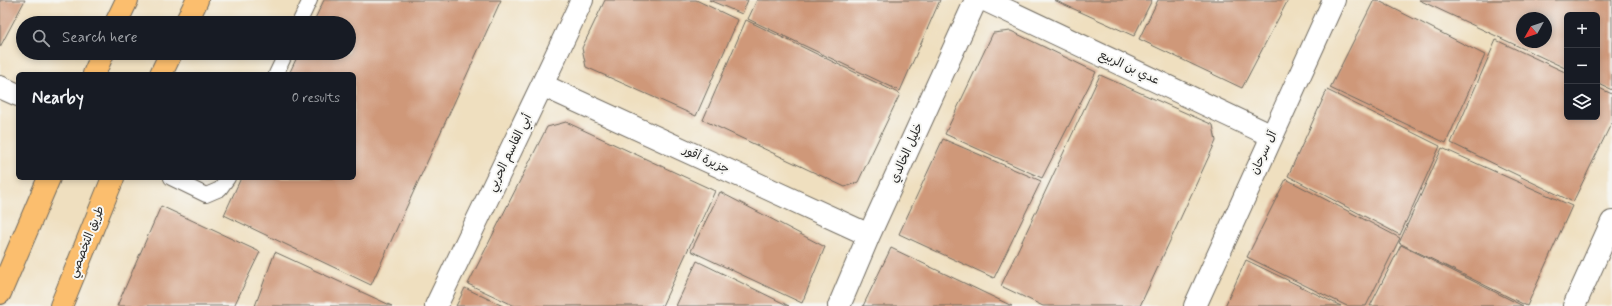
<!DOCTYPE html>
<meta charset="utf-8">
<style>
:root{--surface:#171b24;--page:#242831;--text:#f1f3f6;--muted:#9ea1a6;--line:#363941}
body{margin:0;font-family:Mynerve,"Playpen Sans Arabic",sans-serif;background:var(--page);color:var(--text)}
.controls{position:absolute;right:12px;top:12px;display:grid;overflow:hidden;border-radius:6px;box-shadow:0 2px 6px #0003}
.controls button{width:36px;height:36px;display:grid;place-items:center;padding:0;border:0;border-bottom:1px solid var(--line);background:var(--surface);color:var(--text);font:20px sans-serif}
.compass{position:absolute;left:1516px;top:12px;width:36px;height:36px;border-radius:50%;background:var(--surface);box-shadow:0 2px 6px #0003;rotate:230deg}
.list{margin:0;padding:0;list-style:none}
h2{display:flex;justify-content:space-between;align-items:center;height:52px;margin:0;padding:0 16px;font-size:17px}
h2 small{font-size:13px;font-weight:400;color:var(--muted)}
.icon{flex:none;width:22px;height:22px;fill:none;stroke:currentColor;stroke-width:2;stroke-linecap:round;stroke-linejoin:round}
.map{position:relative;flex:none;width:1612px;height:306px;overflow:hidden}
.search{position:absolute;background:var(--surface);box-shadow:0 2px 6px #0003;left:16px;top:16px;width:340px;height:44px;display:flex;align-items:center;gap:10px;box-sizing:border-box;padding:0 14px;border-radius:22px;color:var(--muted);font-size:15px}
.panel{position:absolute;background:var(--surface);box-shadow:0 2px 6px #0003;left:16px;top:72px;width:340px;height:108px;border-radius:6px}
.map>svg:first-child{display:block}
</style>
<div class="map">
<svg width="1612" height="306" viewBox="0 0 1612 306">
<rect width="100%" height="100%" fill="#f6f6f2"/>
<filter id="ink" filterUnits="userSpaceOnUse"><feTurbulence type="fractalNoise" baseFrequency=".025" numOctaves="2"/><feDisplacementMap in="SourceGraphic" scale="8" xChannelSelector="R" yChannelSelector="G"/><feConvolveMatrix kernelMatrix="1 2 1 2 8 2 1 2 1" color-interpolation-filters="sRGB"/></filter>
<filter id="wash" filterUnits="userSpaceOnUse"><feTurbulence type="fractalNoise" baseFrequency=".012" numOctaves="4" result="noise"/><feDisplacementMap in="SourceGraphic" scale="16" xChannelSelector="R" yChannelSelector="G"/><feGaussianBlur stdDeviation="0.9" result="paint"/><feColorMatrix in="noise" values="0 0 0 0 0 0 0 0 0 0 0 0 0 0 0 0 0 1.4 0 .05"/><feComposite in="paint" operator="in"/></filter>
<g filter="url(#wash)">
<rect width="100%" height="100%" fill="#efdfbf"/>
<g id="blocks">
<path fill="#cf9879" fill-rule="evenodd" d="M0 0H25L0 47Z
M324 0H501L371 285 224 215 241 178H354V74H289L299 53H349V23H313Z
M605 0H696L738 20 696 116 586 67 582 48Z
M709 0H748L742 14Z
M757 0H940L900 91 748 19Z
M1054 0H1152L1134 36Z
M1158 0H1288L1242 88 1139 39Z
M1374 0H1377L1485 55 1446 143 1330 88Z
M1419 0H1612V90L1597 83V15H1567V69ZM1522 18H1546V42H1522Z
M746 20 900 94 858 182 845 187 703 120Z
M1011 31 1096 72 1042 178 945 134 993 33Z
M1496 40 1567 73V117H1597V87L1612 94V122L1573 202 1451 143Z
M1100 75 1213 125 1216 141 1140 306H1043L1001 286Z
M1327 90 1440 146 1400 235 1288 176Z
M566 122 715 191 662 306H515L468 284 547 127Z
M943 139 1041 181 994 278 899 234Z
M1442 148 1572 206 1527 306 1399 243Z
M1286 179 1400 238 1366 306H1347L1247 257Z
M720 192 825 247 802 303 691 251Z
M161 206 260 252 234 306H117Z
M1401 245 1523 306H1370Z
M891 248 1012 306H863Z
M275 252 392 306H255Z
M1246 260 1341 306H1225Z
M697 261 789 306H676Z
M465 288 503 306H456Z"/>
</g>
</g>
<g filter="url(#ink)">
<use href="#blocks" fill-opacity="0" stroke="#706a5f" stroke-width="1"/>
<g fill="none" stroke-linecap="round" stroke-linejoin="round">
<g stroke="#706a5f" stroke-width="16">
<path id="lane" d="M299 23 310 0
M276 74 286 53
M171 178 206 195 220 189 228 178"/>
</g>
<g stroke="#706a5f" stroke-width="24">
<path id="street" d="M985 0 1272 136
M542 85 869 235
M0 87 18 95
M436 306 542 85 582 0
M839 306 869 235 976 0
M1195 306 1334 0
M1574 306 1612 222"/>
</g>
<g stroke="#706a5f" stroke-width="24">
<path id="primary" d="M116 23 127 0
M186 23 197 0
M94 74 103 53
M161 74 171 53
M0 293 49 178
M61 306 113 178"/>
</g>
<use href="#lane" stroke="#fff" stroke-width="14"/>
<use href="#street" stroke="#fff" stroke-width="22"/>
<use href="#primary" stroke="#fbbe6e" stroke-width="22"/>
</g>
</g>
<g text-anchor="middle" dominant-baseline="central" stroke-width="4" stroke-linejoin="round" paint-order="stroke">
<g font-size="12" fill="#2b2b2b" stroke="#f6f6f2">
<text transform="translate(1129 68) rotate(25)">عدي بن الربيع</text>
<text transform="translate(510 153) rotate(-64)">أبي القاسم الحربي</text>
<text transform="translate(907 153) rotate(-66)">خليل الخالدي</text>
<text transform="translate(1264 153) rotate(-65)">آل سرحان</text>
<text transform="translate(706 160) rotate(25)">جزيرة أقور</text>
<text transform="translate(87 242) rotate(-68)">طريق التخصصي</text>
</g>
</g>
</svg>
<div class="controls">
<button>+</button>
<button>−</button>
<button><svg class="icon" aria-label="layers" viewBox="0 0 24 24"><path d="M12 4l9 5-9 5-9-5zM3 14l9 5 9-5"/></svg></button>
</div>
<svg class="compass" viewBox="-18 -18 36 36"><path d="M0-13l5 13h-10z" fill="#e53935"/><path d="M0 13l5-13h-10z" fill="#9ea1a6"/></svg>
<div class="search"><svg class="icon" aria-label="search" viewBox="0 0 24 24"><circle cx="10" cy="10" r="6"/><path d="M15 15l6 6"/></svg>Search here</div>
<section class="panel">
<h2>Nearby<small>0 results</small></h2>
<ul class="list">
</ul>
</section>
</div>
